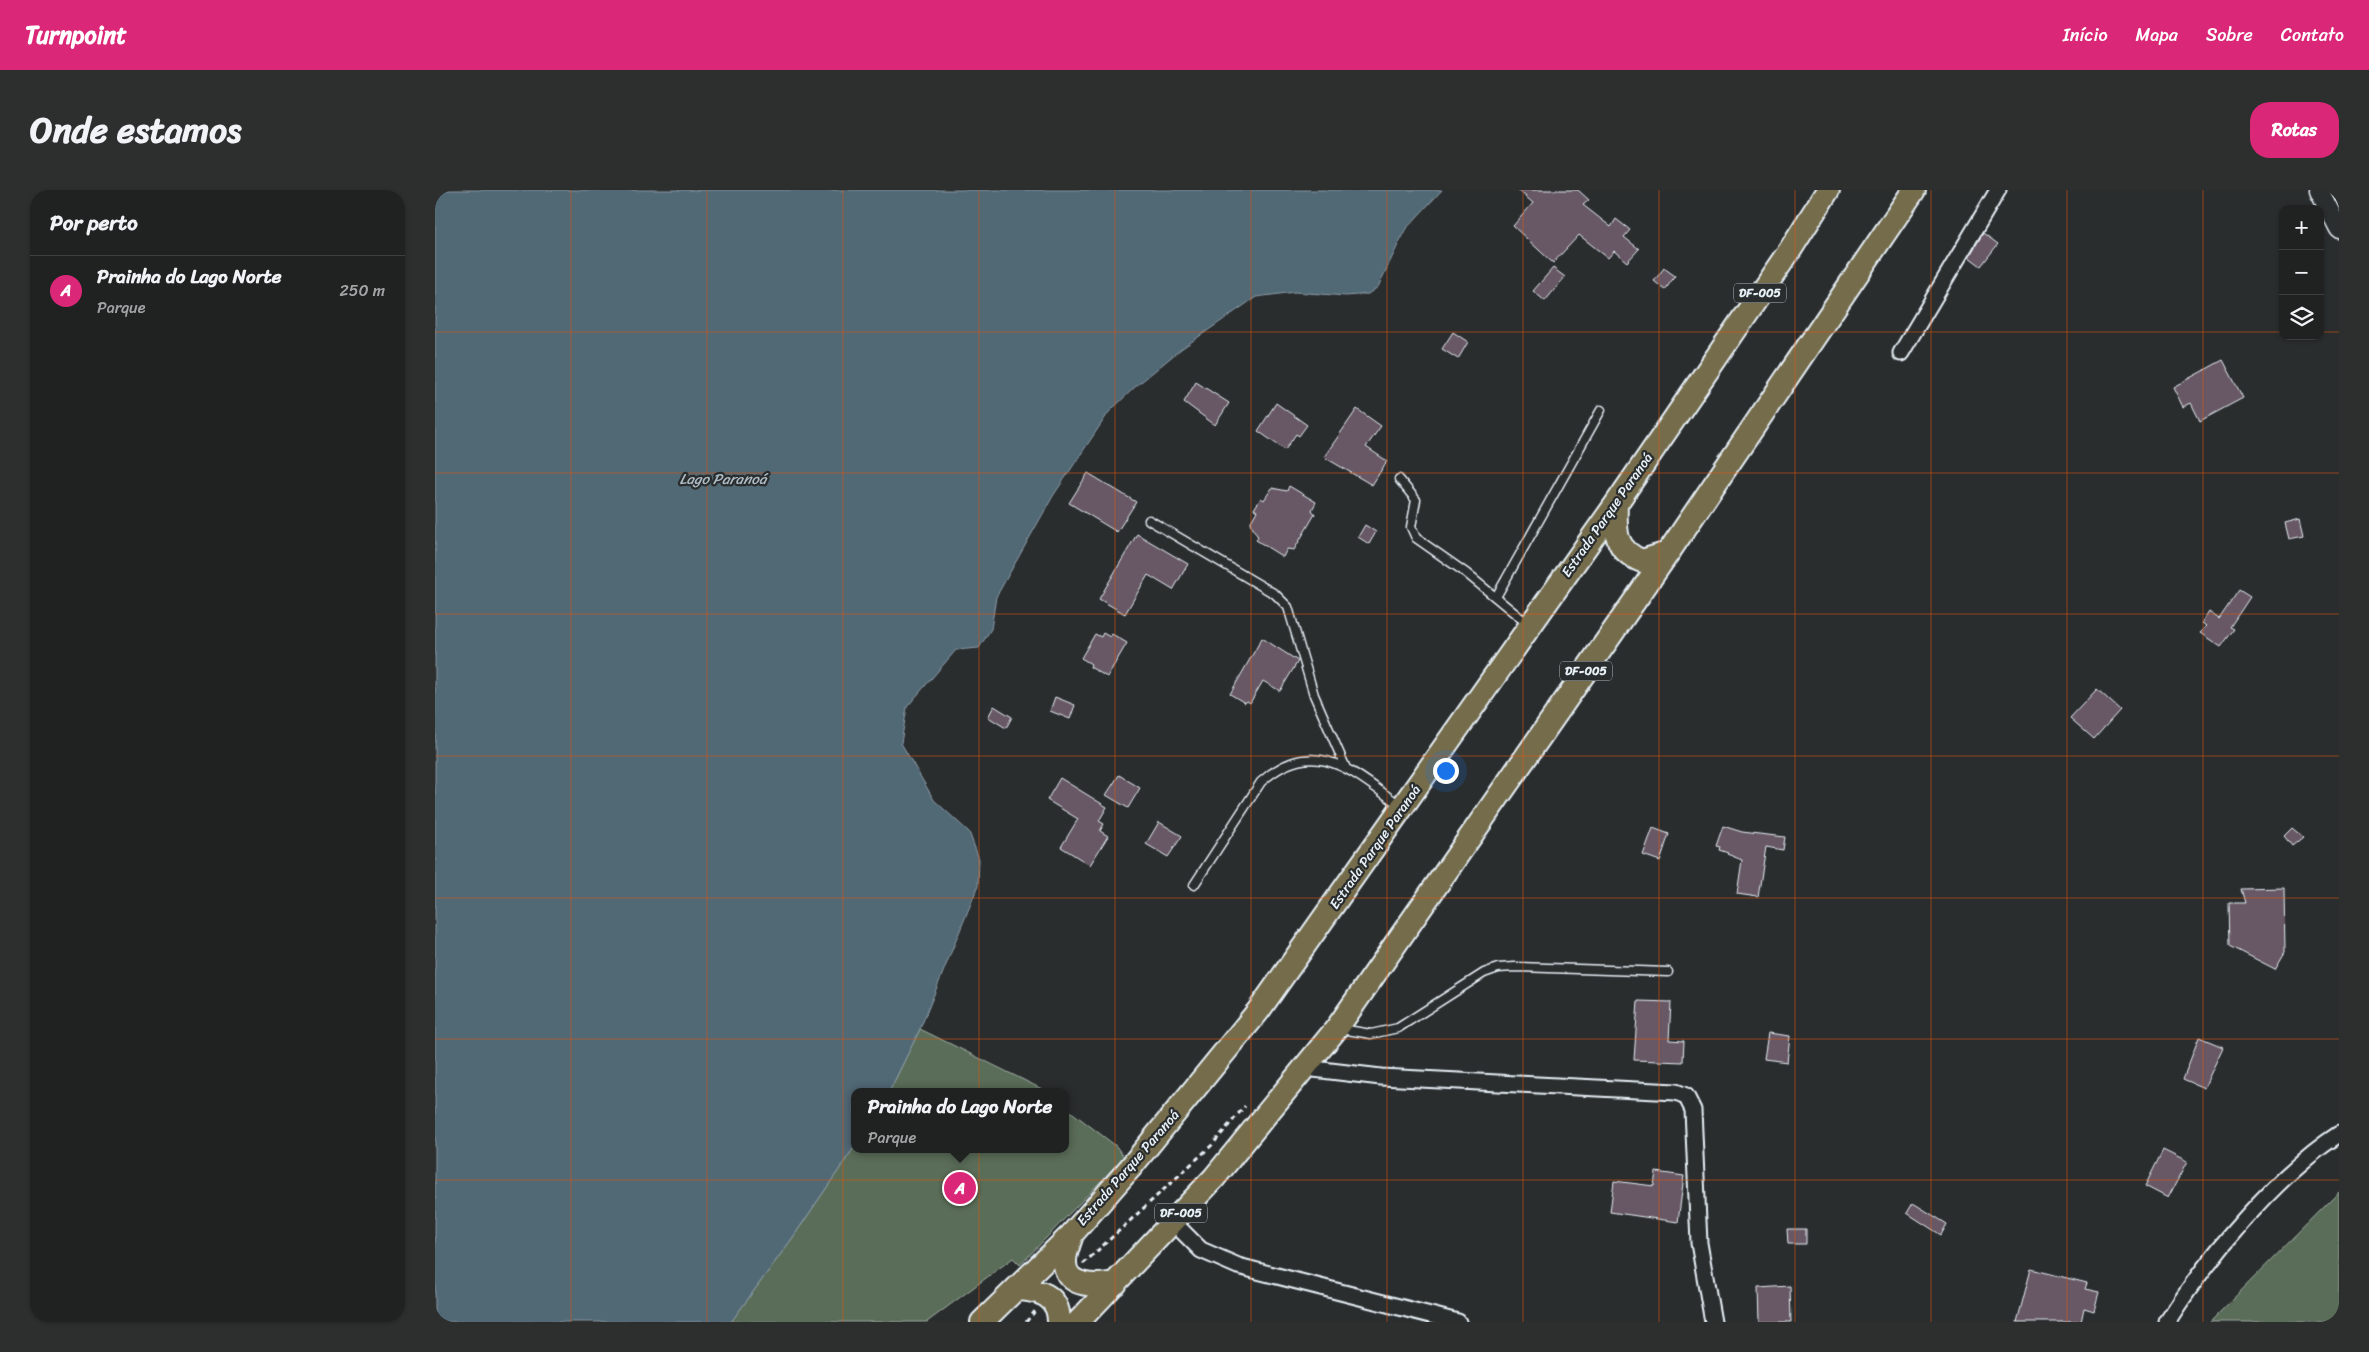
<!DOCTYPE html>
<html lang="pt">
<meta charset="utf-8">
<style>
:root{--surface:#202222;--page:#2d2f2f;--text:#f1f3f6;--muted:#a2a4a5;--line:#3d3f40;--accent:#db2777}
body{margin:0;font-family:Sriracha,sans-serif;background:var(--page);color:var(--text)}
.controls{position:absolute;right:15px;top:15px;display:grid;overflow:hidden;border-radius:10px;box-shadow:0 1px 4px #0004}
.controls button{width:45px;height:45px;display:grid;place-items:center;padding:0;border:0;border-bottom:1px solid var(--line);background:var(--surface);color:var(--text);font:25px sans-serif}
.you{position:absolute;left:1010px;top:580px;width:18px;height:18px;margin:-12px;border:4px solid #fff;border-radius:50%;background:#1a73e8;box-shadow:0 0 0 8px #1a73e833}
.badge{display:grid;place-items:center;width:32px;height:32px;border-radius:50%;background:var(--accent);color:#fff;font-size:16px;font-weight:700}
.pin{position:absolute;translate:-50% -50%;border:2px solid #fff;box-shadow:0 1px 5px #0006}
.popup{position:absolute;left:416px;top:898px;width:218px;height:65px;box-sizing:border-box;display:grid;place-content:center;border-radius:10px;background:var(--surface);filter:drop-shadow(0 1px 4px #0005);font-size:16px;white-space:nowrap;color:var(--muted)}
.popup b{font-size:19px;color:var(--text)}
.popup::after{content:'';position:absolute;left:50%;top:100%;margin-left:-10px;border:10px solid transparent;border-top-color:var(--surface)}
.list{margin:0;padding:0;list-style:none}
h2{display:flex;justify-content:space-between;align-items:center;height:65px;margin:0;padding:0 20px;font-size:21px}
h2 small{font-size:16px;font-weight:400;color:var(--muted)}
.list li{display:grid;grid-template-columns:32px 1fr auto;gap:15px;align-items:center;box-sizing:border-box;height:70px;padding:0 20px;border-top:1px solid var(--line)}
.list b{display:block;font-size:19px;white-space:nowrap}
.list p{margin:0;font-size:16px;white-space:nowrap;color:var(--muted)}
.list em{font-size:16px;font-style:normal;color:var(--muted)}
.icon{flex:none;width:28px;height:28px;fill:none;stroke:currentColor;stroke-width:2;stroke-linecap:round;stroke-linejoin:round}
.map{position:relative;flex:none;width:1904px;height:1132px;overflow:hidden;border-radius:20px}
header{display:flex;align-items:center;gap:30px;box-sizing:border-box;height:70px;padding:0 25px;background:var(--accent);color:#fff}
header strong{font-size:24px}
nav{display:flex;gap:28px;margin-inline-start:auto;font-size:18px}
.intro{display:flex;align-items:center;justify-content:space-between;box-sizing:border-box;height:120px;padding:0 30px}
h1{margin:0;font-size:35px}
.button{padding:12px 22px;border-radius:20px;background:var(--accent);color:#fff;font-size:18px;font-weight:700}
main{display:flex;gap:30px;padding:0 30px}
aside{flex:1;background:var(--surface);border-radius:20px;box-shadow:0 1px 4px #0004}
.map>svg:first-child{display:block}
</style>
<header>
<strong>Turnpoint</strong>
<nav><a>Início</a><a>Mapa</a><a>Sobre</a><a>Contato</a></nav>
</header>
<div class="intro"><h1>Onde estamos</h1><a class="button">Rotas</a></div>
<main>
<aside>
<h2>Por perto<small></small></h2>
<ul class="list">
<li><span class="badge">A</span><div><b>Prainha do Lago Norte</b><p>Parque</p></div><em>250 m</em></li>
</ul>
</aside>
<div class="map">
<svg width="1904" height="1132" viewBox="0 0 1904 1132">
<rect width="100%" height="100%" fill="#2a2d2e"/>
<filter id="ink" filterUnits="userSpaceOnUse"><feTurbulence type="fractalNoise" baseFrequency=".02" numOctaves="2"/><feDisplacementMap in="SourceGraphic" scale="10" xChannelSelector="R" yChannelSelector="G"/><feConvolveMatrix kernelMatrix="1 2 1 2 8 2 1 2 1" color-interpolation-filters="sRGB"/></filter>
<g filter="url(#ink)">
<path fill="#5a6d58" stroke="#a1afa8" d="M485 839 609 900 611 902H454Z
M630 917 681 956 689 967 585 1075 578 1068 492 1132H296L356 1050 420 956V959H630Z
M1904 1002V1132H1775Z"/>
<path fill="#516775" stroke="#8d9ea9" d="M0 0H1007L970 40 943 97 933 104 911 106 860 102 821 107 746 159 700 197 674 222 618 306 561 407 556 439 544 458 521 460 472 517 466 553 499 610 534 642 544 669 543 696 485 839 454 902H420V956L356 1050 296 1132H0Z"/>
<path fill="#685965" stroke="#e8f1f8" d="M1083 0H1143L1154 10 1148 15 1176 37 1181 29 1195 40 1189 47 1204 59 1192 72 1179 61 1173 68 1144 45 1118 73 1078 36 1098 13Z
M1548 43 1563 54 1546 76 1534 67Z
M1118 78 1130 87 1110 111 1098 101Z
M1229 78 1240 86 1230 100 1219 91Z
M1018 142 1033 152 1023 169 1007 159Z
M1788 170 1808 208 1765 231 1756 213 1748 217 1738 197Z
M761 192 794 213 780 235 749 212Z
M841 213 872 235 864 246 861 244 850 260 823 241Z
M922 219 946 236 931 257 952 271 937 295 889 267Z
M653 283 701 312 682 342 634 313Z
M854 296 881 312 877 320 880 324 859 360 852 359 848 367 821 350 823 347 815 333 822 321 819 319 826 308 829 310 837 298 852 301Z
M1865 329 1869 346 1854 349 1850 333Z
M930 335 941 342 934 354 923 347Z
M702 344 753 374 738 400 713 385 690 424 664 409Z
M1804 400 1815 407 1795 437 1799 439 1786 457 1765 443 1771 436 1767 433 1774 422 1784 429Z
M668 443 675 447 677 444 692 453 672 487 655 477 656 474 646 468 660 444 666 447Z
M827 448 863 471 845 501 828 491 815 513 812 511 810 513 795 504Z
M1662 499 1685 520 1659 549 1635 528Z
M620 507 640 515 635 529 615 521Z
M559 516 577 527 571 538 553 527Z
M684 585 705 598 693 618 671 605Z
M625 588 672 617 664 631 669 634 665 641 673 646 655 675 626 657 643 629 612 610Z
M724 632 747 646 733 667 711 654Z
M1288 636 1307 642 1350 647 1348 660 1331 657 1323 707 1302 704 1307 670 1292 664 1293 663 1284 660 1285 657 1281 656Z
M1218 638 1234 644 1225 671 1208 665Z
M1857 638 1868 647 1857 656 1849 646Z
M1849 698 1850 762 1840 779 1795 756 1794 713H1810L1806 699Z
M1203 811 1236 812 1234 850 1249 851 1248 872 1199 870Z
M1333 843 1355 846 1352 872 1329 869Z
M1764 847 1788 857 1769 898 1748 889Z
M1728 960 1752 972 1733 1008 1710 996Z
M1221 982 1249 986 1243 1032 1175 1022 1179 991 1219 996Z
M1478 1013 1512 1034 1506 1045 1472 1023Z
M1352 1039H1371V1054H1353Z
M1596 1079 1652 1093 1650 1099 1664 1102 1659 1121 1649 1118 1646 1132H1582Z
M1355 1096 1356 1132H1324L1323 1098Z"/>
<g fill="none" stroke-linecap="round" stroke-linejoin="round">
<g stroke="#e8f1f8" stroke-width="11">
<path id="service" d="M964 289 981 310 976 337 981 348 1031 383 1094 435
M714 330 840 404 853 417 879 505 910 576
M1061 407 1166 220
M759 695 826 592C880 543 919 583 966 616
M906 839 936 844 963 838 1049 783 1063 778 1080 777 1233 782"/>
</g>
<g stroke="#e8f1f8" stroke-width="19">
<path id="minor" d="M1466 163 1563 0
M870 878 946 887 1241 902 1251 906 1258 920 1264 1053 1278 1132
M738 1032 766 1060 803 1076 1023 1132
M1732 1132C1772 1068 1841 985 1904 944"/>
</g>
<g stroke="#e8f1f8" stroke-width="21">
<path id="tertiary" d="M1884 0 1904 39"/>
</g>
<g stroke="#e8f1f8" stroke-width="26">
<path id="primary" d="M1181 314C1180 341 1179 360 1207 371L1233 363
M637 1044C635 1052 630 1062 630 1071 629 1099 664 1096 681 1093
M581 1099C603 1100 624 1104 624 1132
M547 1132 637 1044 695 978 824 820 1181 314 1355 60 1393 0
M643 1132 779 988 902 838 1233 363 1479 0"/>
</g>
<path stroke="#e8f1f8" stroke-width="3" stroke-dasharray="5 4" stroke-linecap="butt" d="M648 1074 777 955 810 916
M591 1132 601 1120"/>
<use href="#service" stroke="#2a2d2e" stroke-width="8"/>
<use href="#minor" stroke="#2a2d2e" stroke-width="15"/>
<use href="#tertiary" stroke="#2a2d2e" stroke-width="18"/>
<use href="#primary" stroke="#746c4b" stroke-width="22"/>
</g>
</g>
<path fill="none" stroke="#e8590c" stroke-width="1" stroke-opacity="0.55" d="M136 0V1132M272 0V1132M408 0V1132M544 0V1132M680 0V1132M816 0V1132M952 0V1132M1088 0V1132M1224 0V1132M1360 0V1132M1496 0V1132M1632 0V1132M1768 0V1132M0 142H1848M1885 142H1904M0 283H1904M0 424H1904M0 566H1904M0 708H1904M0 849H1904M0 990H1904"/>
<g text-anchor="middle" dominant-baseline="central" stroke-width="4.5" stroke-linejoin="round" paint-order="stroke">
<g fill="#2a2d2e" stroke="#afb6bb" stroke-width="1">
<rect x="1299" y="93.5" width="52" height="19" rx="4"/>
<rect x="1125" y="471.5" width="52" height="19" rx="4"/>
<rect x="720" y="1013.5" width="52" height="19" rx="4"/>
</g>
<g font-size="12" font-weight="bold" fill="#e8f1f8">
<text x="1325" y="103">DF-005</text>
<text x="1151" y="481">DF-005</text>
<text x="746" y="1023">DF-005</text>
</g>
<g font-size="14" fill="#e8f1f8" stroke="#2a2d2e">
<text transform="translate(1172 325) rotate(-55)">Estrada Parque Paranoá</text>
<text transform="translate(940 657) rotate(-55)">Estrada Parque Paranoá</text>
<text transform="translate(693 978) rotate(-49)">Estrada Parque Paranoá</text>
</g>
<g font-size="15" font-style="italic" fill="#acbac4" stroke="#2a2d2e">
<text x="288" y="289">Lago Paranoá</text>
</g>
</g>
</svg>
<div class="controls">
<button>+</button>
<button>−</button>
<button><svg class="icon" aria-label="layers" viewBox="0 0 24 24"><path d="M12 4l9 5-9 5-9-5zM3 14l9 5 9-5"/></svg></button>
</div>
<div class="you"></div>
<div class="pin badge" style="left:525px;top:998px">A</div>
<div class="popup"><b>Prainha do Lago Norte</b>Parque</div>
</div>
</main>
